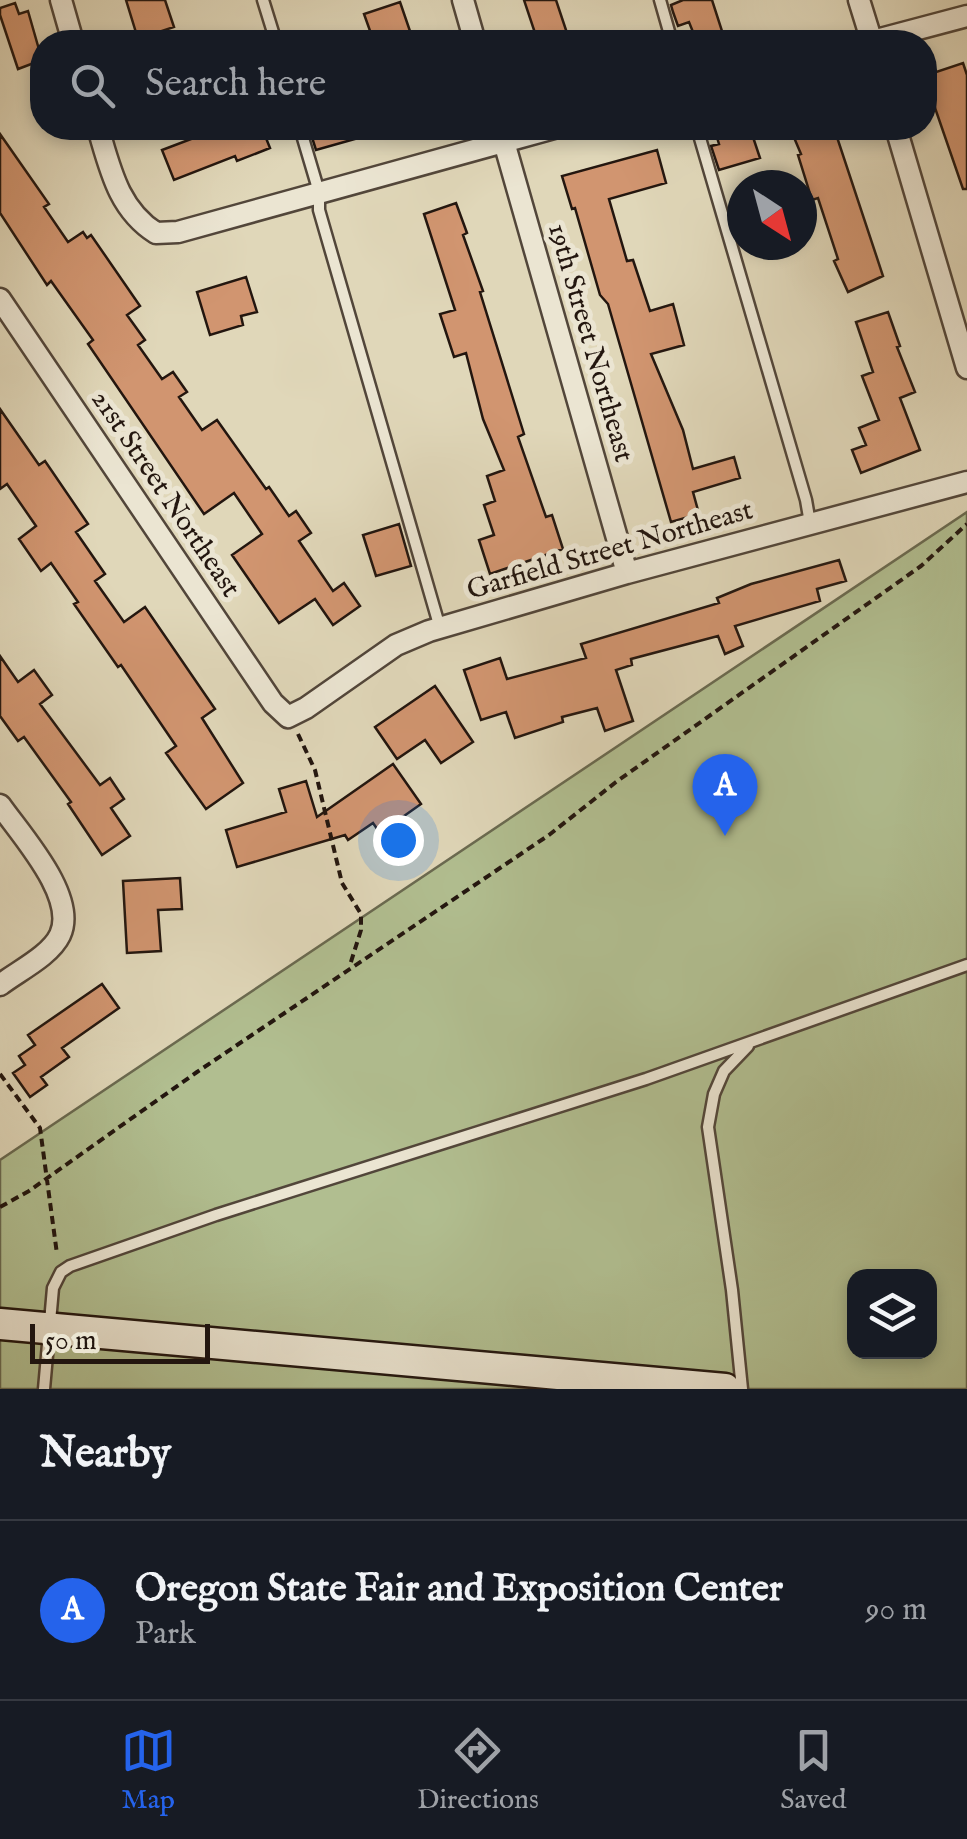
<!DOCTYPE html>
<style>
:root{--surface:#171b24;--page:#242831;--text:#f1f3f6;--muted:#9ea1a6;--line:#363941;--accent:#2563eb}
body{margin:0;font-family:"IM FELL English",serif;background:var(--page);color:var(--text)}
.controls{position:absolute;right:30px;bottom:30px;display:grid;overflow:hidden;border-radius:20px;box-shadow:0 5px 15px #0003}
.controls button{width:90px;height:90px;display:grid;place-items:center;padding:0;border:0;border-bottom:2px solid var(--line);background:var(--surface);color:var(--text);font:50px sans-serif}
.compass{position:absolute;left:727px;top:170px;width:90px;height:90px;border-radius:50%;background:var(--surface);box-shadow:0 5px 15px #0003;rotate:144deg}
.scale{position:absolute;left:30px;bottom:25px;width:180px;box-sizing:border-box;padding-left:10px;border:5px solid #23160f;border-top:0;font-size:28px;line-height:35px;white-space:nowrap;color:#23160f;-webkit-text-stroke:8px #ebe5d2;paint-order:stroke}
.you{position:absolute;left:398px;top:840px;width:35px;height:35px;margin:-25px;border:8px solid #fff;border-radius:50%;background:#1a73e8;box-shadow:0 0 0 15px #1a73e833}
.badge{display:grid;place-items:center;width:65px;height:65px;border-radius:50%;background:var(--accent);color:#fff;font-size:32px;font-weight:700}
.pin{position:absolute;translate:-50% -82px;filter:drop-shadow(0 2px 5px #0008)}
.pin::after{content:'';position:absolute;top:52px;width:35px;height:30px;background:inherit;clip-path:polygon(0 0,100% 0,50% 100%)}
.list{margin:0;padding:0;list-style:none}
h2{display:flex;justify-content:space-between;align-items:center;height:130px;margin:0;padding:0 40px;font-size:42px}
h2 small{font-size:32px;font-weight:400;color:var(--muted)}
.list li{display:grid;grid-template-columns:65px 1fr auto;gap:30px;align-items:center;box-sizing:border-box;height:180px;padding:0 40px;border-top:2px solid var(--line)}
.list b{display:block;font-size:38px;white-space:nowrap}
.list p{margin:0;font-size:32px;white-space:nowrap;color:var(--muted)}
.list em{font-size:32px;font-style:normal;color:var(--muted)}
.icon{flex:none;width:55px;height:55px;fill:none;stroke:currentColor;stroke-width:2;stroke-linecap:round;stroke-linejoin:round}
.map{position:relative;flex:none;width:967px;height:1389px;overflow:hidden}
.search{position:absolute;background:var(--surface);box-shadow:0 5px 15px #0003;left:30px;right:30px;top:30px;height:110px;display:flex;align-items:center;gap:25px;box-sizing:border-box;padding:0 35px;border-radius:40px;color:var(--muted);font-size:38px}
.sheet{height:310px;background:var(--surface)}
nav{display:flex;justify-content:space-around;align-items:center;box-sizing:border-box;height:140px;border-top:2px solid var(--line);background:var(--surface);font-size:28px;color:var(--muted)}
nav a{display:grid;justify-items:center;gap:5px}
nav .on{color:var(--accent)}
.map>svg:first-child{display:block}
</style>
<div class="map">
<svg width="967" height="1389" viewBox="0 0 967 1389">
<rect width="100%" height="100%" fill="#e0d7b9"/>
<filter id="stains"><feTurbulence type="fractalNoise" baseFrequency=".002" numOctaves="4"/><feColorMatrix values="0 0 0 0 .2 0 0 0 0 .09 0 0 0 0 .02 0 0 0 .5 -.17"/></filter>
<radialGradient id="worn" r=".72"><stop offset=".6" stop-color="#630" stop-opacity="0"/><stop offset="1" stop-color="#630" stop-opacity=".3"/></radialGradient>
<path fill="#b1be90" stroke="#6a6a50" stroke-width="2.5" fill-rule="evenodd" d="M967 512V1389H0V1160ZM854 1276H930V1352H854Z"/>
<path fill="#d19570" stroke="#23160f" stroke-width="2.5" d="M126 0H165L174 27 138 39Z
M524 0H556L570 42H538Z
M683 0H712L722 31 697 42 689 22 678 26 673 12 671 5Z
M400 2 411 34 389 42H374L364 14Z
M15 3 19 14 28 11 42 60 18 69 0 15V8Z
M963 63 967 75V189H963L924 76Z
M220 128H262L270 148 237 161 235 156 174 180 162 150Z
M309 128H376V133L316 150Z
M738 128H750L760 158 719 170 711 146 719 144 716 134Z
M790 128H834L883 276 848 292 834 261 838 259 818 198 812 200 798 155 801 154Z
M0 134 49 204 44 207 68 242 83 232 87 238 91 235 140 306 127 315 145 340 138 345 162 379 173 372 187 392 179 397 202 430 217 420 266 489 269 487 289 516 296 511 311 533 299 541 333 591 344 583 360 606 333 625 315 599 279 623 232 555 262 534 234 493 204 514 88 344 93 340 51 281 47 285 0 213Z
M657 150 666 183 609 199 627 261 633 260 650 311 673 304 684 345 651 354 683 430 693 469 734 457 740 478 693 492 699 514 671 522 608 304 600 295 575 208 572 209 562 176Z
M456 203 467 233 463 235 483 291 480 292 524 434 518 437 546 517 552 515 563 549 490 574 479 540 494 535 484 505 495 501 487 476 504 470 483 419 466 353 454 357 440 314 455 310 424 214Z
M246 277 257 312 241 316 243 325 210 335 197 292Z
M888 312 900 346 897 347 915 392 900 398 920 450 861 473 852 450 866 445 859 428 879 420 862 376 873 372 856 322Z
M0 409 39 465 45 461 88 524 76 532 105 574 95 581 124 622 145 607 215 709 202 718 243 783 206 809 166 753 176 746 121 665 118 667 74 604 78 602 51 563 41 571 19 539 36 526 7 484 0 489Z
M399 524 411 566 376 576 363 535Z
M839 560 846 581 817 589 820 601 735 626 743 646 725 654 718 636 631 659 632 665 616 670 633 721 605 731 597 708 562 717 563 722 515 738 506 712 481 720 464 670 500 658 507 679 586 658 581 644 719 603 717 598 751 584Z
M0 656 18 682 34 670 52 695 40 704 100 785 110 778 124 799 111 808 130 836 102 855 68 804 71 802 24 737 18 741 0 716Z
M435 686 473 742 441 763 425 740 397 759 375 727Z
M393 764 421 804 380 833 373 823 348 840 345 835 237 867 226 830 286 812 279 789 306 781 317 817Z
M180 878 182 909 158 910 161 951 127 953 123 881Z
M102 984 119 1008 62 1048 69 1057 41 1077 47 1085 30 1097 13 1073 25 1065 19 1056 35 1045 28 1035Z"/>
<g fill="none" stroke-linecap="round" stroke-linejoin="round">
<g stroke="#52463a" stroke-width="15">
<path id="service" d="M263 0 276 42
M660 0 672 42
M300 128 319 192V210L440 628
M697 128 806 500 810 523
M44 1389 53 1288 61 1272 70 1266 216 1215 646 1079 967 965
M742 1389 732 1290 708 1127 714 1094 724 1071 748 1046"/>
</g>
<g stroke="#52463a" stroke-width="25">
<path id="minor" d="M61 0 73 42
M463 0 475 42
M859 0 872 42
M869 42 967 16
M98 128C110 168 118 209 156 233L178 232 554 128
M500 128 627 573
M896 128 967 368
M0 299 273 703 288 717 306 708 396 645 429 631 627 573 967 482
M0 805C21 835 78 897 60 935 50 956 18 971 0 985"/>
</g>
<g stroke="#23160f" stroke-width="35">
<path id="secondary" d="M0 1324 725 1389"/>
</g>
<path stroke="#23160f" stroke-width="4" stroke-dasharray="8 5" stroke-linecap="butt" d="M298 734 315 770 342 883 361 914V930L350 965
M0 1074 40 1128 57 1254
M0 1207 29 1191 197 1072 549 835 616 782 921 566 967 524"/>
<use href="#service" stroke="#ebe5d2" stroke-width="10"/>
<use href="#minor" stroke="#ebe5d2" stroke-width="20"/>
<use href="#secondary" stroke="#ebe5d2" stroke-width="30"/>
</g>
<g text-anchor="middle" dominant-baseline="central" stroke-width="10" stroke-linejoin="round" paint-order="stroke">
<g font-size="28" fill="#23160f" stroke="#ebe5d2">
<text transform="translate(590 343) rotate(74)">19th Street Northeast</text>
<text transform="translate(165 494) rotate(56)">21st Street Northeast</text>
<text transform="translate(610 551) rotate(-16)">Garfield Street Northeast</text>
</g>
</g>
<rect width="100%" height="100%" filter="url(#stains)"/>
<rect width="100%" height="100%" fill="url(#worn)"/>
</svg>
<div class="controls">
<button><svg class="icon" aria-label="layers" viewBox="0 0 24 24"><path d="M12 4l9 5-9 5-9-5zM3 14l9 5 9-5"/></svg></button>
</div>
<svg class="compass" viewBox="-18 -18 36 36"><path d="M0-13l5 13h-10z" fill="#e53935"/><path d="M0 13l5-13h-10z" fill="#9ea1a6"/></svg>
<div class="scale">50 m</div>
<div class="you"></div>
<div class="pin badge" style="left:725px;top:836px">A</div>
<div class="search"><svg class="icon" aria-label="search" viewBox="0 0 24 24"><circle cx="10" cy="10" r="6"/><path d="M15 15l6 6"/></svg>Search here</div>
</div>
<section class="sheet">
<h2>Nearby<small></small></h2>
<ul class="list">
<li><span class="badge">A</span><div><b>Oregon State Fair and Exposition Center</b><p>Park</p></div><em>90 m</em></li>
</ul>
</section>
<nav>
<a class="on"><svg class="icon" aria-label="map" viewBox="0 0 24 24"><path d="M3 6l6-2 6 2 6-2v14l-6 2-6-2-6 2zM9 4v14M15 6v14"/></svg>Map</a>
<a><svg class="icon" aria-label="directions" viewBox="0 0 24 24"><path d="M12 3l9 9-9 9-9-9zM9 14v-3h6M13 9l2 2-2 2"/></svg>Directions</a>
<a><svg class="icon" aria-label="saved" viewBox="0 0 24 24"><path d="M7 4h10v16l-5-4-5 4z"/></svg>Saved</a>
</nav>
